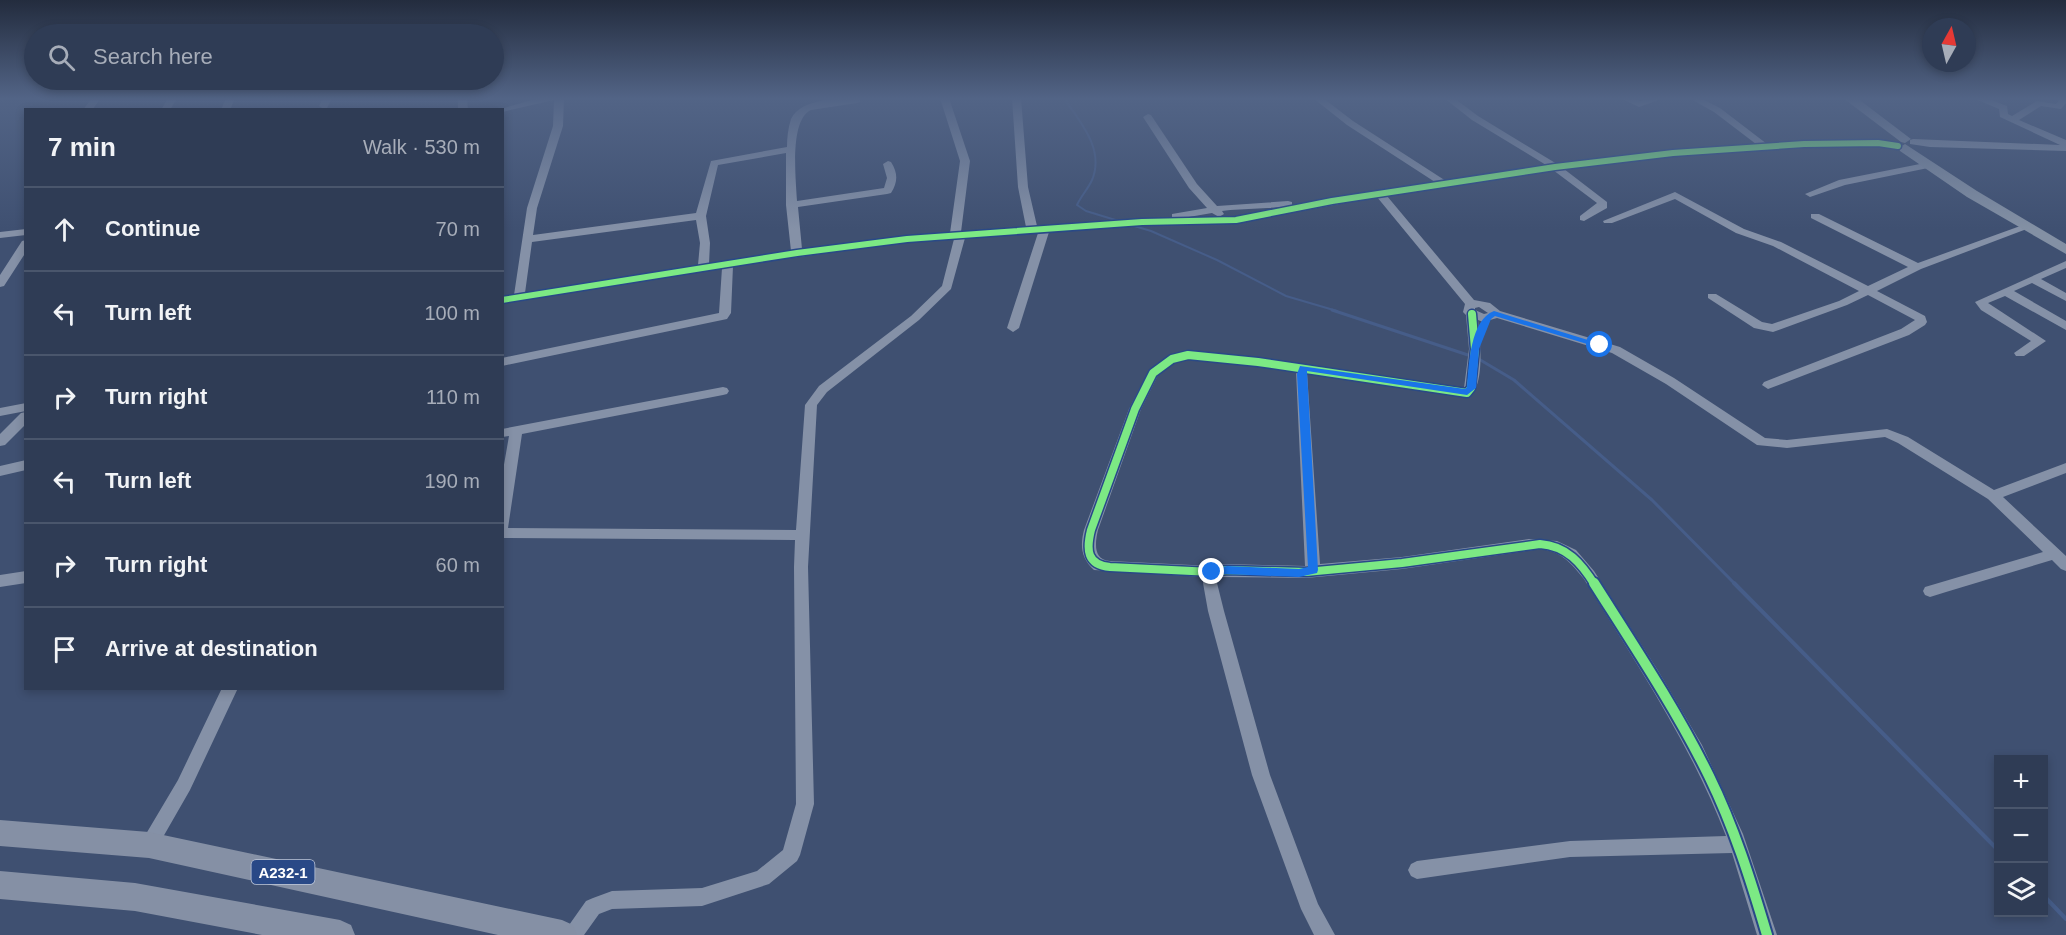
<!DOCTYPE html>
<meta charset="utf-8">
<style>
:root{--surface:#2f3c55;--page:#3b475f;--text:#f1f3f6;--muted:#a7adb9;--line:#4a566c}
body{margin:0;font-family:Arial,sans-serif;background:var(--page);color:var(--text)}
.controls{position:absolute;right:18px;bottom:18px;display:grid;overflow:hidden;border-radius:0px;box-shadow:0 3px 9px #0003}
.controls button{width:54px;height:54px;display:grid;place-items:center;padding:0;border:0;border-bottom:2px solid var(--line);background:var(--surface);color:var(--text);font:30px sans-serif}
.compass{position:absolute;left:1922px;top:18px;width:54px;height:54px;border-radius:50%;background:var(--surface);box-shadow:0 3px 9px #0003;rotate:8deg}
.stop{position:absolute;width:18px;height:18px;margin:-14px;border:4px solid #1a73e8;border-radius:50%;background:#fff}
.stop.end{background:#1a73e8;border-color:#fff;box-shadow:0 2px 6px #0008}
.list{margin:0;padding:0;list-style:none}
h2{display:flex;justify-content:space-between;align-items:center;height:78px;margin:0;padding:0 24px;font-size:26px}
h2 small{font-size:20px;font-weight:400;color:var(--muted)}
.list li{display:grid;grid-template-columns:39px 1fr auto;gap:18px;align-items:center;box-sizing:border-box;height:84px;padding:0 24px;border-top:2px solid var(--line)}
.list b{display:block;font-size:22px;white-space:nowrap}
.list em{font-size:20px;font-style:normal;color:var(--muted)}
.icon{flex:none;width:33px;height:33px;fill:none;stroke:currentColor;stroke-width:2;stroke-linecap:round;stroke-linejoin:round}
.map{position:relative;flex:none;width:2066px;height:935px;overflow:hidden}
.search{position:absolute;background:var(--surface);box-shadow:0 3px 9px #0003;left:24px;top:24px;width:480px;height:66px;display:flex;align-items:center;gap:15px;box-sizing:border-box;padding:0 21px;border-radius:33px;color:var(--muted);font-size:22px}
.panel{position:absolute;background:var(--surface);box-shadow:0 3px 9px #0003;left:24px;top:108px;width:480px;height:582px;border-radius:0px}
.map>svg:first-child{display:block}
</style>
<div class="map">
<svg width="2066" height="935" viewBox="0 0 2066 935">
<rect width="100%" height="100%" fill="#3f5071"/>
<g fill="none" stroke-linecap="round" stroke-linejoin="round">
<path stroke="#465d89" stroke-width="2" d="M1064 98C1080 122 1105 149 1092 180 1088 189 1081 196 1077 205L1086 211 1122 222
M1131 225 1151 231 1217 260 1286 296 1337 311"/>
<path stroke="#465d89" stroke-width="3" d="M1332 310 1471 356
M1477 358 1514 380 1652 500 1736 585"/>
<path stroke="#465d89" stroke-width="4" d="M1734 583 1998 850
M2044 896 2066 919"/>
<path fill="#8591a7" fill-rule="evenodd" d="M0 98H6L2 101Z
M92 98H101L92 110H83Z
M168 98H177L170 110H161Z
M226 98H235L230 110H221Z
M323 98H332L327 108 324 109 319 106Z
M458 98H467L468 110H458Z
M539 98H564L563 126 537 208 533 235 696 213 711 161 787 147C787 138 788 128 791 119 801 98 840 98 860 98V102L857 103 811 110C789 120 796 179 797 201L884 188 887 178 883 164 888 161 891 162C898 173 898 182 891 193L887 194 798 207 802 249 950 233 960 161 940 98H949L970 161 961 232 1026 227 1018 187 1012 98H1021L1028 187 1037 226 1172 218V214L1207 208 1189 188 1143 117 1148 114 1151 115 1197 184 1217 206 1288 201 1292 202V206L1435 182 1347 125 1313 98H1323L1353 121 1446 181 1546 165 1472 120 1444 98H1454L1478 116 1557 164 1673 150 1756 144 1714 112 1689 98H1700L1720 108 1767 144 1878 140 1901 144 1903 146 1898 149 1878 146 1804 147 1673 156 1564 169 1607 202V208L1584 221 1580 220V216L1597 203 1553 170 1387 196 1474 300 1490 303 1500 311 1620 347 1674 378 1765 438 1787 440 1887 429 1908 437 1994 490 2066 463V473L2003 497 2066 556V571L2061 569 2052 560 1946 592 1930 597 1925 595 1923 591 1925 587 2043 552 1988 499 1898 443 1885 437 1787 448 1757 445 1666 384 1612 353 1497 318 1483 322 1478 320C1480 337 1486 391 1467 397L1307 373 1320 564 1402 557 1529 539 1557 541 1576 550 1594 571 1657 669 1702 745 1743 834 1777 935H1757L1732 853 1570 857 1417 879 1411 876 1408 870 1411 864 1417 861 1570 841 1726 836C1691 744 1635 662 1584 579 1571 563 1561 551 1540 549L1402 569 1306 578 1219 577 1217 583 1224 611 1270 775 1318 904 1335 935H1314L1301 909 1252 775 1208 611 1203 583 1204 577 1094 570C1081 558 1080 546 1084 530L1129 409 1149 370 1168 356 1188 351 1258 358 1464 388 1469 349 1466 315 1463 312 1465 304 1377 197 1236 223 1142 225 1049 232 1019 328 1013 332 1007 328 1038 233 965 238 951 289 919 320 827 392 817 405 808 567 814 804 800 855 797 861 769 884 702 906 612 909 599 914 584 935H562L586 901 593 898 612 891 702 888 757 871 783 850 796 804 794 567 795 540 502 538V476L509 436 502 437V429L723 387 727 388 729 391 727 394 723 395 522 434 508 528 796 530 805 405 819 386 911 316 942 286 954 239 907 242 733 266 731 313 727 319 502 366V358L719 313 722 268 502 303V296L514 295 527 208 553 126 554 100 502 112V110H497ZM786 153V205L791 251 709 264 710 243 706 216 718 165ZM1285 207 1236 217 1183 218 1212 213 1219 217 1224 214 1222 211 1230 210ZM696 220 700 243 698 265 525 293 532 242ZM1479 307 1488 313 1484 314 1475 310V308ZM1188 359 1296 371 1305 566 1227 564 1212 566 1110 561C1093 560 1095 543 1098 530L1141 409 1158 375 1176 362Z
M1620 98H1632L1640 101 1664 98 1639 107Z
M1973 98H1986L2007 106 2008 114 2012 116 2037 101 2056 104 2061 98H2066V103L2061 109 2041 106 2019 120 2066 140V151L1930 147 1910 144V140L1913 139 2060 145 2000 117 1999 109Z
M1930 162 1935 165 1933 167 1845 185 1810 197 1805 194 1839 180Z
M1675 192 1744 229 1781 242 1868 286 1908 267 1811 218V214H1819L1918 263 2023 225H2031L2032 227 1921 269 1877 291 1925 316 1927 322 1925 325 1909 335 1768 389 1762 385 1764 382 1901 329 1915 320 1868 295 1847 305 1773 332 1754 328 1708 298V294H1716L1762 322 1772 324 1839 301 1859 291 1773 246 1736 233 1675 199 1612 223H1604L1603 221Z
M26 229V235L0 238V232Z
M26 240V252L4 286 0 287V275L22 241Z
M2066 261V268L2041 279 2066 293V301L2032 283 2014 291 2066 321V330L2005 296 1988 303 2046 341 2024 356H2016L2014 353 2031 341 1981 310 1975 302Z
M26 403V411L0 416V408Z
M26 412V424L5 445 0 446V434L21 413Z
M26 460V470L0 476V466Z
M26 571V583L0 587V575Z
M222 688H238L190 790 155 851 149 853 143 851 140 845 143 839 178 780Z"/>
<path fill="#8390a4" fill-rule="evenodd" d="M1843 98H1857L1911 139 1905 143 1901 142Z
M1905 144 1977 191 2066 244V254L1967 197 1900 151 1899 148Z"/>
<path fill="#8590a5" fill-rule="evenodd" d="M0 820 149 832 562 920 573 925 577 935H498L149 858 0 846Z
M0 871 135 883 340 920 351 925 355 935H262L135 911 0 899Z"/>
<g stroke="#294987" stroke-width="9">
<path id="cycleway-far2" d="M502 300 797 253 907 239 1142 222 1236 220 1332 201 1555 167 1673 153 1804 144 1878 143 1898 146"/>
</g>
<g stroke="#294987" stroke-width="11">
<path id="cycleway-far1" d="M1472 314 1475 349 1471 388 1467 393 1258 362 1188 355 1172 359 1153 373 1135 409 1091 530C1086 550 1087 565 1110 567L1212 572 1227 570 1306 572 1402 563 1540 544C1567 546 1581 563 1595 585"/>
</g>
<g stroke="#294987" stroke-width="14">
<path id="cycleway" d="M1594 583C1634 646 1676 709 1709 776 1734 827 1751 881 1767 935"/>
</g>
<use href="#cycleway-far2" stroke="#7ce984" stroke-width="6"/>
<use href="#cycleway-far1" stroke="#7ce984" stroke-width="8"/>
<use href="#cycleway" stroke="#7ce984" stroke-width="10"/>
</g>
<linearGradient id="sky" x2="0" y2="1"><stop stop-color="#232c3e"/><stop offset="0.43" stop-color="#526486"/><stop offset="1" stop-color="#526486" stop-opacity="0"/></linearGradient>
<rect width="2066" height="229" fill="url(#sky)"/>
<path fill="#1a73e8" d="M1494 311 1604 345 1597 347 1495 316 1491 319 1479 349 1476 388 1467 395 1307 371 1318 570 1317 573 1299 577 1227 574 1209 575V570L1227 566 1299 569 1308 567 1297 374 1300 366 1465 389 1467 387C1469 365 1470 320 1494 311Z"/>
<g text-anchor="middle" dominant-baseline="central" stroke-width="5" stroke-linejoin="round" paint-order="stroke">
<rect fill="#294987" stroke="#bfc8db" stroke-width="1.5" x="251.5" y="860" width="63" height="24" rx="4.5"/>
<g font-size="15" font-weight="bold" fill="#fff">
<text x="283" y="872">A232-1</text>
</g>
</g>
</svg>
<div class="controls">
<button>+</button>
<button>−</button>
<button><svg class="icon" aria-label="layers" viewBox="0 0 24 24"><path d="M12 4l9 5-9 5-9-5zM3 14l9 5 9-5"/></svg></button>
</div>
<svg class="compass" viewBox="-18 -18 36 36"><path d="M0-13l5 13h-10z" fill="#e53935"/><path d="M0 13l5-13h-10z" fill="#a7adb9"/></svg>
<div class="stop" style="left:1600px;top:345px"></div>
<div class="stop end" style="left:1212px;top:572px"></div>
<div class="search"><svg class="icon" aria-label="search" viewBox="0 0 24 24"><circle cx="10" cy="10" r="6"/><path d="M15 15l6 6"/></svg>Search here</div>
<section class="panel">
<h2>7 min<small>Walk · 530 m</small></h2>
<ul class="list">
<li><svg class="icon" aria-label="ahead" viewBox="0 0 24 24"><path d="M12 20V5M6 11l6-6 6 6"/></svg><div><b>Continue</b></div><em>70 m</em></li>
<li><svg class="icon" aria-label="left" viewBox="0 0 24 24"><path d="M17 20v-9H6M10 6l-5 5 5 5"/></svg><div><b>Turn left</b></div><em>100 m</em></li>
<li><svg class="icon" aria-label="right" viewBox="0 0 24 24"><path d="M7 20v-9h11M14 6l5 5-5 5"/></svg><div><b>Turn right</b></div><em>110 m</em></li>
<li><svg class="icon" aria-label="left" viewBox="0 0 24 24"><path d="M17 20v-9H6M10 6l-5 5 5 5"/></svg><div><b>Turn left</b></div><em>190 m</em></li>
<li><svg class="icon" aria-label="right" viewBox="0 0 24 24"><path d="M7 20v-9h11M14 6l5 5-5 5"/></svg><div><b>Turn right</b></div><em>60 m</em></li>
<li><svg class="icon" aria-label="arrive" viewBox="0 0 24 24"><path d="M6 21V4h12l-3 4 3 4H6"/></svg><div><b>Arrive at destination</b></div></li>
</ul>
</section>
</div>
